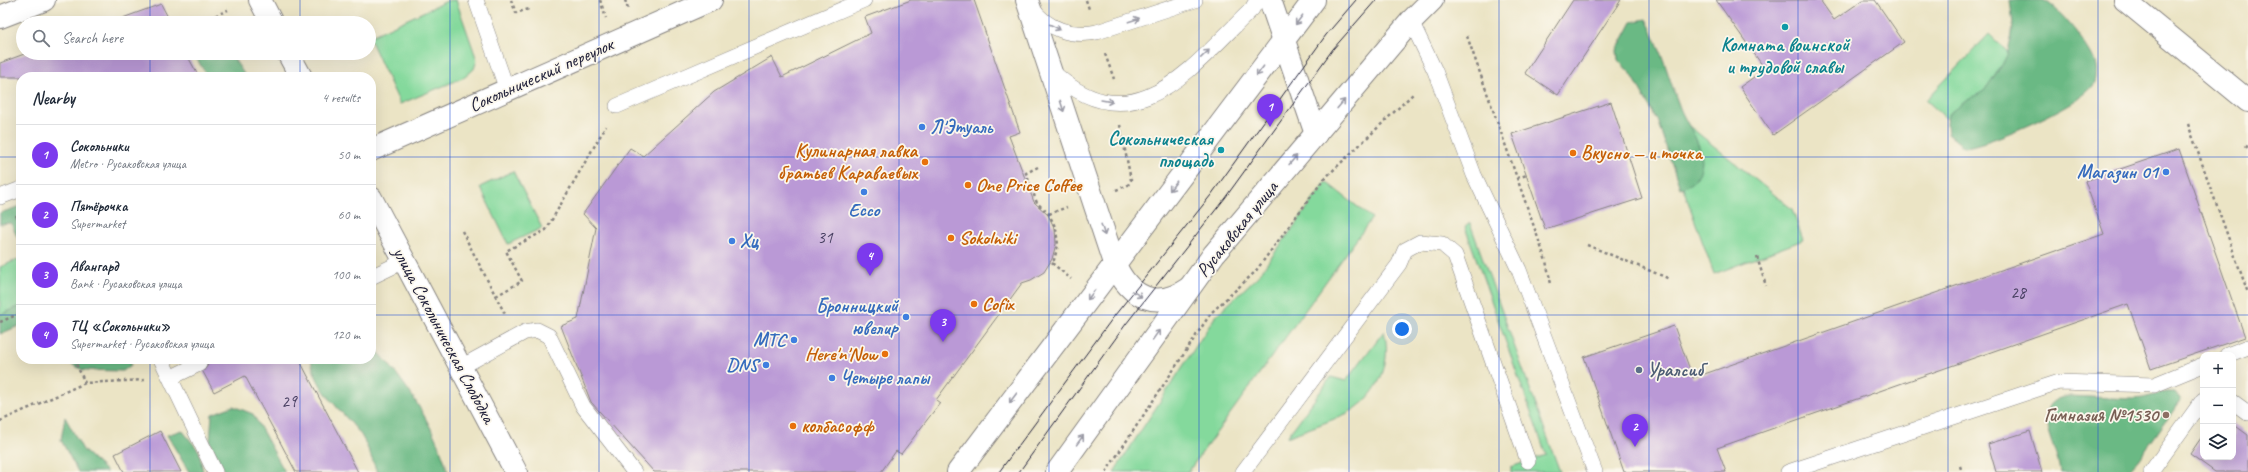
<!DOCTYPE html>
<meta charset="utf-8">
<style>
:root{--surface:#fff;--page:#f6f6f7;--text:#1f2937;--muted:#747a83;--line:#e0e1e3;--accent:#7c3aed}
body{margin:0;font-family:Caveat,sans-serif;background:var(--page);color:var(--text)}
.controls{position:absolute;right:12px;bottom:12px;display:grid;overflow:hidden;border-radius:8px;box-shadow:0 4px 16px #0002}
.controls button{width:36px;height:36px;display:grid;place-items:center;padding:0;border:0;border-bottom:1px solid var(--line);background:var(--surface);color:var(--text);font:20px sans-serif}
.you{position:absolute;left:1402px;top:329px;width:14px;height:14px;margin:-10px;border:3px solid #fff;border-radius:50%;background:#1a73e8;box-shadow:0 0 0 6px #1a73e833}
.badge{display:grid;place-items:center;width:26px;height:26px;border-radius:50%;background:var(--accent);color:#fff;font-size:13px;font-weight:700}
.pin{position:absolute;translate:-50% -33px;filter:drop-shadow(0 1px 2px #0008)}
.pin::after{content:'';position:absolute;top:21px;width:14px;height:12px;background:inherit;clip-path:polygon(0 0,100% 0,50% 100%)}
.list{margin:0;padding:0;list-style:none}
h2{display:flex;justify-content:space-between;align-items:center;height:52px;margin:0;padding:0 16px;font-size:17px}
h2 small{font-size:13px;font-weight:400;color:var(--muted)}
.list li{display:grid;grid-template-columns:26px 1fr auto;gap:12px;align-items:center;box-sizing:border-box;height:60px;padding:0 16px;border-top:1px solid var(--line)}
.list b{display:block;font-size:15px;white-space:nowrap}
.list p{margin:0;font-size:13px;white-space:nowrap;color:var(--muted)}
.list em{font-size:13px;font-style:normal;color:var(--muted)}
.icon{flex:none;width:22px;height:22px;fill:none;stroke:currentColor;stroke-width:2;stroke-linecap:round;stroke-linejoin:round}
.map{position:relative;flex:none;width:2248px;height:472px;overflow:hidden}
.search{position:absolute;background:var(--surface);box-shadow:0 4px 16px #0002;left:16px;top:16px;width:360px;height:44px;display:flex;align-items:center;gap:10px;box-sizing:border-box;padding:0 14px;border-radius:22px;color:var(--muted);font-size:15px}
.panel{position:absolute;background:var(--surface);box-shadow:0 4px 16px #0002;left:16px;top:72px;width:360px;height:292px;border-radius:16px}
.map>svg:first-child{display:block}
</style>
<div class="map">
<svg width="2248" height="472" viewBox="0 0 2248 472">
<rect width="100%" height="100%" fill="#fbf7ec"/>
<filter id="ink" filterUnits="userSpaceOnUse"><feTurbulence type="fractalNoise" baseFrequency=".025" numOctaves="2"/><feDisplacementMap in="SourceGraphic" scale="8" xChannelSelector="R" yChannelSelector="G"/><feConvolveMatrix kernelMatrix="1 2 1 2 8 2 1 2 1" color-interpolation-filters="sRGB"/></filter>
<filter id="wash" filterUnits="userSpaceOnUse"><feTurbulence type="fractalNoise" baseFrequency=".012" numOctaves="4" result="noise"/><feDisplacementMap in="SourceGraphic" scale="16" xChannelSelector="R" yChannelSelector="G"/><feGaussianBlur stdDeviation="0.9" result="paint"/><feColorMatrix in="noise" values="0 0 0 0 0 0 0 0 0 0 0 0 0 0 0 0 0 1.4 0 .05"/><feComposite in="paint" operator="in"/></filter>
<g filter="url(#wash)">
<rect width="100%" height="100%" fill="#ebe4c5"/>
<path fill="#84d99c" stroke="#537e6c" d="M449 0H456L477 60 474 69 465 77 400 104 369 37Z
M1989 34 2021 65 1959 130 1926 100Z
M1673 113 1792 209 1803 240 1714 274 1658 118Z
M513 171 542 228 508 244 480 187Z
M1326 182 1372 218 1188 472H1114L1215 317 1258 276Z
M1470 223 1560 472H1511V467L1546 455 1465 227Z
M21 258V306L0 315V267Z
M1384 331C1392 361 1380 393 1353 410 1336 420 1306 429 1287 437L1331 377 1346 381Z"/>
<path fill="#6bb984" stroke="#466e60" d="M2010 0C2020 0 2034 0 2043 0 2057 5 2092 49 2095 63 2097 69 2097 79 2094 84 2084 104 1986 146 1964 147L1948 134 1947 124 1948 114 1966 101 1984 91 2002 65 2007 55 2012 34 2013 24Z
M1646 19C1661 47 1669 79 1680 108 1687 126 1706 148 1701 168 1698 180 1690 185 1680 188L1657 120 1632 75 1618 60 1617 50 1632 22Z
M193 53H230L246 77H208Z
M21 206V246L11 223 0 224V213Z
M21 306V325L0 334V315Z
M371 344C405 380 434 424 448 472H377C372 460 368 446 361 435 343 411 316 392 311 359H371Z
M61 359H130L131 365 123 371 83 370Z
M2166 392H2175L2181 400 2138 460 2127 472H2060C2057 444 2025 402 2069 396L2132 399 2143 398Z
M233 406 253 414 285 472H225L210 442 212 414Z
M65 417 83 450 107 472H78L61 440Z
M182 430 199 451 203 472H189L167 435Z"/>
<g id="blocks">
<path fill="#ba99d6" d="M911 0H974L1020 132 1009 136 1034 202 1048 215 1055 229 1056 244 1052 259 1044 272 1031 280 1022 283 936 400 940 403 901 454 896 451 881 472H654L591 402 561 326 578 319 596 228 583 214 630 148 643 156 714 92 772 57 782 77 871 33 865 17Z
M1573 0H1621L1558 95 1525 73Z
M1716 0H1820L1834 20 1863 0H1875L1904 42 1773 135 1740 87 1765 69Z
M161 4 171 23H109Z
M27 53H186L199 77H0V63Z
M1611 102 1642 198 1545 229 1512 134Z
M2179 149 2245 337 2151 369 2128 304 1717 448 1726 472H1624L1584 357 1674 326 1693 378 2004 269 2104 234 2085 181Z
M206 359H299L358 472H296L245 376 214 392 203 372 208 365Z
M2233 424 2248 435V472H2215L2190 454 2203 435V457H2233Z
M160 431 181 472H124L115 454Z
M2030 431 2042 472H1996L1988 444Z"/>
</g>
</g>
<g filter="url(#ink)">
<use href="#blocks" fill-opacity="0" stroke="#868380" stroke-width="1"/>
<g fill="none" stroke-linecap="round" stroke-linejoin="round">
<g stroke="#868380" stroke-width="16">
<path id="service" d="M476 0 507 90
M1032 8C1047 30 1073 37 1097 32L1195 0
M1411 21 1435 71 1474 175 1519 270 1595 472
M1052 71C1134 149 1193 65 1252 9L1257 0
M617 106 864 0
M0 197 21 189
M371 277 404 261
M2227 355 2248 347
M161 359 215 472
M461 367 525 332 537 330 549 336 583 406 634 472
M170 378 199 364
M2233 402 2248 413
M1243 472 1399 264 1405 250 1420 242 1442 244 1455 255 1528 461
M1788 472 2059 382 2154 385 2203 365
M2151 472 2203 400"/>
</g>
<g stroke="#868380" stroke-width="24">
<path id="minor" d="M260 0 272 23
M1027 0 1114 263C1130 298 1156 311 1189 288
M1270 0 1316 134
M2125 0 2248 101
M0 17 44 0
M288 53 301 77
M371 150 711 0
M371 198 516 472"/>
</g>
<g stroke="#868380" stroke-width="24">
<path id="primary" d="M958 472 1314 0
M1057 472 1214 254 1411 21 1432 0"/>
</g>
<path stroke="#868380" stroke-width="2.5" stroke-dasharray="3 3" stroke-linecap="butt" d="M511 0 516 13 529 9
M600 0 606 18
M625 0 628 9
M1086 0 1089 9
M199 23 228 10
M1467 36 1517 178 1546 261 1551 284
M1105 54 1114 79
M2188 124 2248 293
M2246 148 2248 145
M1038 167 1026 173 1037 203 1049 214 1056 229 1058 245 1054 260 1050 262
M1517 178 1527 175
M1116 190 1128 185 1131 180 1120 125
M1049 214 1067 207
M16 215 21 226
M462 231 506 316
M1587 245 1670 279
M1757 257 1766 286
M1052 263 1071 279
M496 296 522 281 506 251 546 230 606 126
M0 322 21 313
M74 359 85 383
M0 421 85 383 145 380
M1960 466 1962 472
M1106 472 1211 313 1255 272 1324 179 1414 93"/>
<use href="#service" stroke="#fff" stroke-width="15"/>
<use href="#minor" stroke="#fff" stroke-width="22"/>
<use href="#primary" stroke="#fff" stroke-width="22"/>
<path stroke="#22223b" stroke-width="1" d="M999 472 1115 315 1211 195 1326 35 1356 0
M1019 472 1126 324 1225 198 1333 49 1376 0"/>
</g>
<defs><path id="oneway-shaft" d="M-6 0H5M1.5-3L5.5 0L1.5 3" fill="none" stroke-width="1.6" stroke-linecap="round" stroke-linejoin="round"/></defs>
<g stroke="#9c9ca7">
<use href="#oneway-shaft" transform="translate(1134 20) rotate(-18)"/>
<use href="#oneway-shaft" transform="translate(1299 20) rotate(127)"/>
<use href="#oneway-shaft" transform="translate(1055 27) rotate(27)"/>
<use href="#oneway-shaft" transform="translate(1205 54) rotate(-44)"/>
<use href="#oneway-shaft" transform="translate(1260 71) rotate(127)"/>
<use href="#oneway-shaft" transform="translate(1107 101) rotate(10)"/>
<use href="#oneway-shaft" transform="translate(1341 104) rotate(-50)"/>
<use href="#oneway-shaft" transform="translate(1062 106) rotate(72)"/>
<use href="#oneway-shaft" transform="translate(1293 160) rotate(-50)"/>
<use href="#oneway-shaft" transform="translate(1173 186) rotate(127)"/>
<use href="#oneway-shaft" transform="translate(1103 230) rotate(72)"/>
<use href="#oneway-shaft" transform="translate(1137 294) rotate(31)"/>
<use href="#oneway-shaft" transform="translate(1091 295) rotate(127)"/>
<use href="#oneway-shaft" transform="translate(1156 335) rotate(-55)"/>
<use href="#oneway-shaft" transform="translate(1013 398) rotate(127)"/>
<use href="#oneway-shaft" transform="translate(1080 440) rotate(-54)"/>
</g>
</g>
<path fill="none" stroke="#1d4ed8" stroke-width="1" stroke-opacity="0.55" d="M150 0V23M300 0V23M450 0V472M599 0V472M749 0V472M899 0V472M1049 0V472M1199 0V472M1349 0V472M1499 0V472M1649 0V472M1798 0V472M1948 0V472M2098 0V472M150 53V77M300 53V77M0 157H21M371 157H2248M0 315H21M371 315H2248M150 359V472M300 359V472"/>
<g fill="#0f9aa8" stroke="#fbf7ec" stroke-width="1.5">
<circle cx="1785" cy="27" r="4"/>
<circle cx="1221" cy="150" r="4"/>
</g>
<g fill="#3f7fe0" stroke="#fbf7ec" stroke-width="1.5">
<circle cx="922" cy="127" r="4"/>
<circle cx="2166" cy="172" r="4"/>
<circle cx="864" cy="192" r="4"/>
<circle cx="732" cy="241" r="4"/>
<circle cx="906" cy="317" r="4"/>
<circle cx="794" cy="340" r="4"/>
<circle cx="766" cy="365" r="4"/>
<circle cx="832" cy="378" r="4"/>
</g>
<g fill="#e8710a" stroke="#fbf7ec" stroke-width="1.5">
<circle cx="1573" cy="153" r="4"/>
<circle cx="925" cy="162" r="4"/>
<circle cx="968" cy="185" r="4"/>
<circle cx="951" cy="238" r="4"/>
<circle cx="974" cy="304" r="4"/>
<circle cx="885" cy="354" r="4"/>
<circle cx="793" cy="426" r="4"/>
</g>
<circle fill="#5c6f8a" stroke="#fbf7ec" stroke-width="1.5" cx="1639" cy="370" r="4"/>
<circle fill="#8d6e63" stroke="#fbf7ec" stroke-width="1.5" cx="2166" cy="415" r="4"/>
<g text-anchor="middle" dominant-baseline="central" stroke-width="3.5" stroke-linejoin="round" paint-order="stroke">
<g font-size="17" fill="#484062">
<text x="825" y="237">31</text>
<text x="2018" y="292">28</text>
<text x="289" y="401">29</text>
</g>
<g font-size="19" font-weight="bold" fill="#0d838f" stroke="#fbf7ec">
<text x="1785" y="45">Комната воинской<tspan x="1785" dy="22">и трудовой славы</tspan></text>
<text x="1213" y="139" text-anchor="end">Сокольническая<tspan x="1213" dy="22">площадь</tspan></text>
</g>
<g font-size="19" fill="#22223b" stroke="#fbf7ec">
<text transform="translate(541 75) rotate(-24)">Сокольнический переулок</text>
<text transform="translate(1237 229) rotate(-51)">Русаковская улица</text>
<text transform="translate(444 335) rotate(62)">улица Сокольническая Слободка</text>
</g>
<g font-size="19" font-weight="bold" fill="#366cbe" stroke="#fbf7ec" text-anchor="end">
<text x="930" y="127" text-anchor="start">Л'Этуаль</text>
<text x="2158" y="172">Магазин 01</text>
<text x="864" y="210" text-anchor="middle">Ecco</text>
<text x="740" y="241" text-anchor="start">Хц</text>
<text x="898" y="306">Бронницкий<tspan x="898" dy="22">ювелир</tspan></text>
<text x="786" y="340">МТС</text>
<text x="758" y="365">DNS</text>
<text x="840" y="378" text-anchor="start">Четыре лапы</text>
</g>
<g font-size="19" font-weight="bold" fill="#c56008" stroke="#fbf7ec" text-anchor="start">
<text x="917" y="151" text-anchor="end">Кулинарная лавка<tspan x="917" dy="22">братьев Караваевых</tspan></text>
<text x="1581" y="153">Вкусно — и точка</text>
<text x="976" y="185">One Price Coffee</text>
<text x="959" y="238">Sokolniki</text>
<text x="982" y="304">Cofix</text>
<text x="877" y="354" text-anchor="end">Here'n'Now</text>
<text x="801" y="426">колбасофф</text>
</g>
<g font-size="19" font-weight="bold" fill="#4e5e75" stroke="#fbf7ec" text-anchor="start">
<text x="1647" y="370">Уралсиб</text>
</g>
<g font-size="19" font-weight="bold" fill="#785e54" stroke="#fbf7ec" text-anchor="end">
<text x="2158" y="415">Гимназия №1530</text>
</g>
</g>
</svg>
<div class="controls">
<button>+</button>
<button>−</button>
<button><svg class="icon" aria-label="layers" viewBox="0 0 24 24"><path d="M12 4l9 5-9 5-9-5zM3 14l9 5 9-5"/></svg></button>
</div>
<div class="you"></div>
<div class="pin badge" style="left:1270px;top:127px">1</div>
<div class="pin badge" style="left:1635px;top:447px">2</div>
<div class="pin badge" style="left:943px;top:342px">3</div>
<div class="pin badge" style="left:870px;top:276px">4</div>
<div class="search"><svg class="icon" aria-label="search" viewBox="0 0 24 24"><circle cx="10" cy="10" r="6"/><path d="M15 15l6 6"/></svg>Search here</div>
<section class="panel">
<h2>Nearby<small>4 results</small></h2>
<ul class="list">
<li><span class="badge">1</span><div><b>Сокольники</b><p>Metro · Русаковская улица</p></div><em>50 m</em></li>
<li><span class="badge">2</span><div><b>Пятёрочка</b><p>Supermarket</p></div><em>60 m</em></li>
<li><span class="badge">3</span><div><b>Авангард</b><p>Bank · Русаковская улица</p></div><em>100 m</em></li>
<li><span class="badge">4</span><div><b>ТЦ «Сокольники»</b><p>Supermarket · Русаковская улица</p></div><em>120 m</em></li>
</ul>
</section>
</div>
